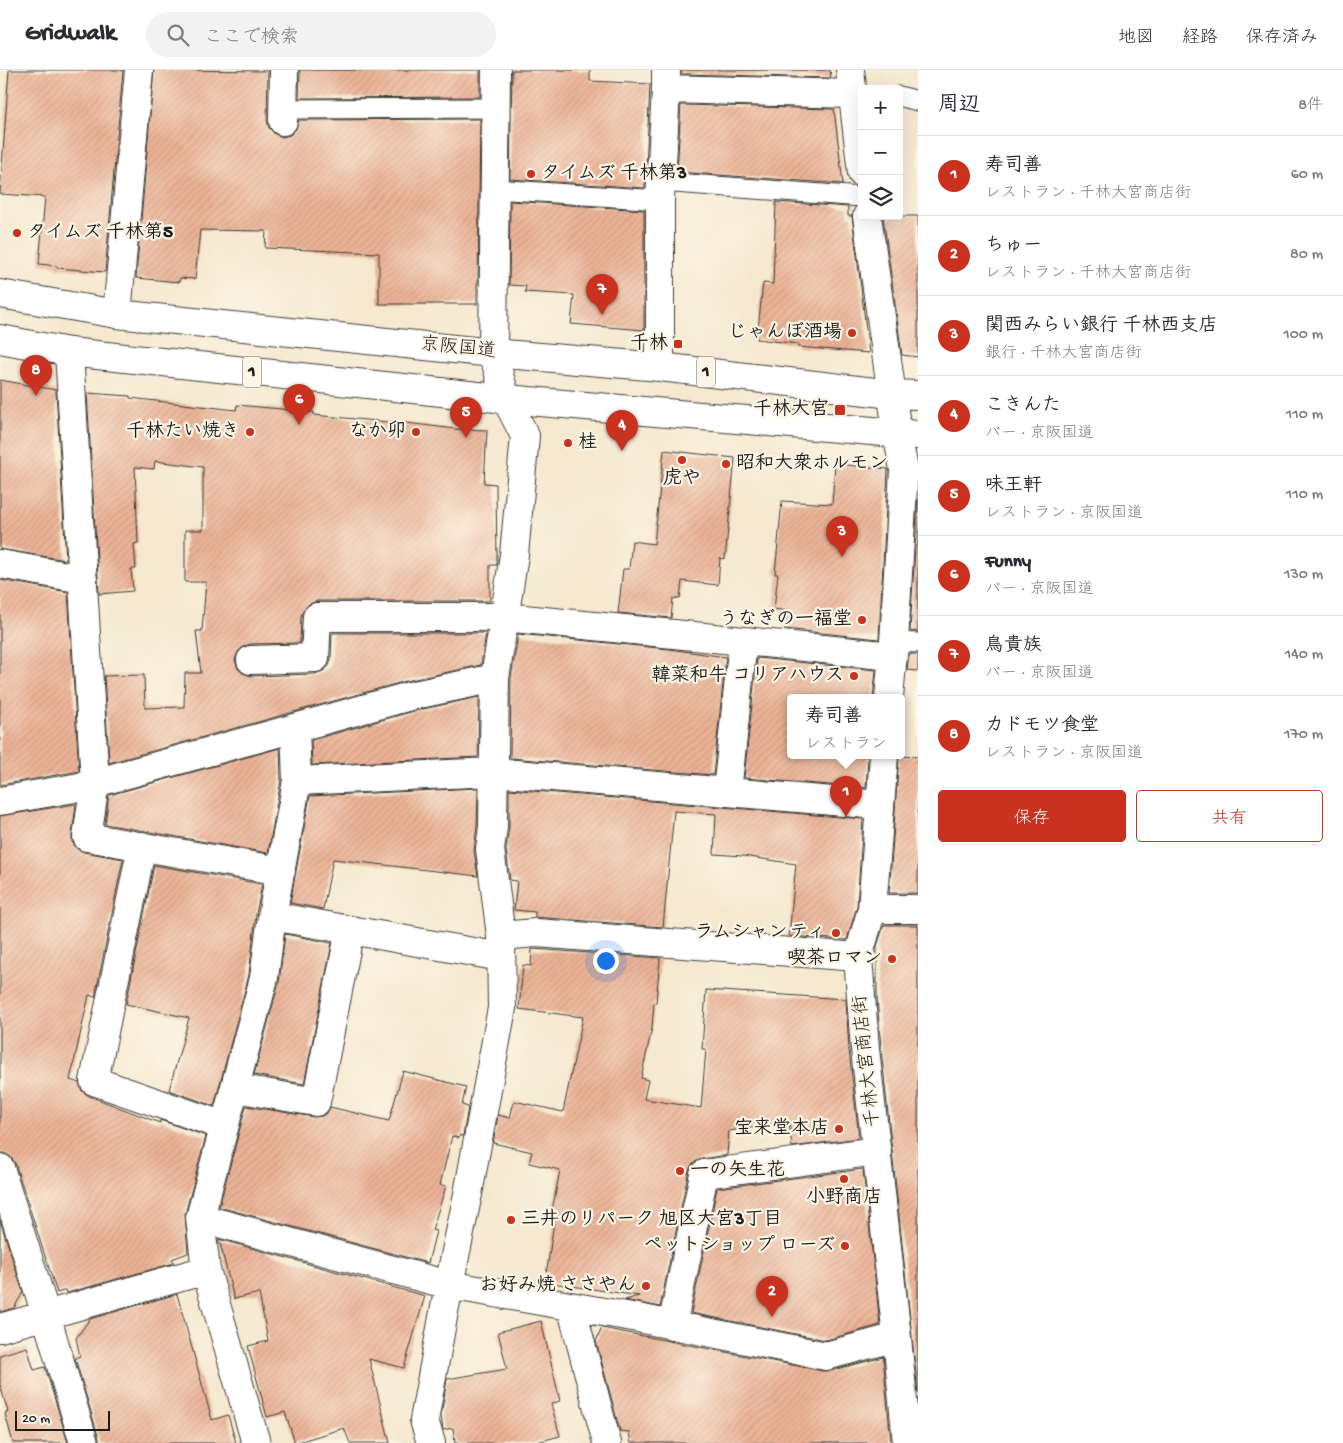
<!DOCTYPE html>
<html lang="ja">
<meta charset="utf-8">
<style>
:root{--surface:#fff;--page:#f2f2f3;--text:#2b2b33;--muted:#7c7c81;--line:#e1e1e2;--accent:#c8321e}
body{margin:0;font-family:"Gochi Hand","Klee One",sans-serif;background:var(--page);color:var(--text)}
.controls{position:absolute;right:15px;top:15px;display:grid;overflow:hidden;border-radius:5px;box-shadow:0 5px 20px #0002}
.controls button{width:45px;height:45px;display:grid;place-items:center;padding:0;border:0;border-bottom:1px solid var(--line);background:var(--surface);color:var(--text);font:25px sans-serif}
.scale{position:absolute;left:15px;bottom:12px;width:95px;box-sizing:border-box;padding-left:5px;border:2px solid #1c1c1c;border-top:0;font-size:14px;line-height:18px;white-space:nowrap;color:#1c1c1c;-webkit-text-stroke:4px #fcf5e5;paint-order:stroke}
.you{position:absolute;left:605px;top:890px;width:18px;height:18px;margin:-12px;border:4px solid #fff;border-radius:50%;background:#1a73e8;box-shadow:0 0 0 8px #1a73e833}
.badge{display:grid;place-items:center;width:32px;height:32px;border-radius:50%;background:var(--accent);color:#fff;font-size:16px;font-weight:700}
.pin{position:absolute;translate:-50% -41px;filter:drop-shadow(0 1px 2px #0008)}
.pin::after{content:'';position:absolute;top:26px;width:18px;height:15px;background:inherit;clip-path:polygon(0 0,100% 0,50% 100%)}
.popup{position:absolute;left:787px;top:624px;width:118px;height:65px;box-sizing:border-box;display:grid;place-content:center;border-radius:5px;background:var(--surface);filter:drop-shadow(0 1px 4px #0005);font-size:16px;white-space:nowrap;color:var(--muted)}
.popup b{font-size:19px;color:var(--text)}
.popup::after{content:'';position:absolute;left:50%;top:100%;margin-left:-10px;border:10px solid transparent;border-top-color:var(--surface)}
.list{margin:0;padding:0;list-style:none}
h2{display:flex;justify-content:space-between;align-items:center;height:65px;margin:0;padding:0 20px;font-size:21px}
h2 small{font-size:16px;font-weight:400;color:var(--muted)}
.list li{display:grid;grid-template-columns:32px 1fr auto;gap:15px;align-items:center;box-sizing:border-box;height:80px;padding:0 20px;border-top:1px solid var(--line)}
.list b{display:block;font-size:19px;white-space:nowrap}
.list p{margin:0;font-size:16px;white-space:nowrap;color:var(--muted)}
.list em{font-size:16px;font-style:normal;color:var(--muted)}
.actions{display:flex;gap:10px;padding:15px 20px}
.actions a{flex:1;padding:11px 0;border:1px solid var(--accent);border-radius:5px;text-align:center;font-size:18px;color:var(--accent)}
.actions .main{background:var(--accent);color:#fff}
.icon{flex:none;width:28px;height:28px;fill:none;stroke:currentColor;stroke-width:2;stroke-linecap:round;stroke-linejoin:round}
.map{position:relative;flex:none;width:918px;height:1373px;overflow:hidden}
header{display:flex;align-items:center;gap:30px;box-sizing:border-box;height:70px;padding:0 25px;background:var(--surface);border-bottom:1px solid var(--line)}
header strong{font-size:24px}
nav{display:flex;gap:28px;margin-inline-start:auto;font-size:18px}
.search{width:350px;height:45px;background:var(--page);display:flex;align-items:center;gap:12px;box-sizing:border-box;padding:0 18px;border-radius:28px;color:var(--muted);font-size:19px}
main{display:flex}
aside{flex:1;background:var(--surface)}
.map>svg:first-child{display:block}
</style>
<header>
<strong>Gridwalk</strong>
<div class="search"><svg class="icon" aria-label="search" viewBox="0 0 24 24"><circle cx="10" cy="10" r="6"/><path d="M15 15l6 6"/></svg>ここで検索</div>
<nav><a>地図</a><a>経路</a><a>保存済み</a></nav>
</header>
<main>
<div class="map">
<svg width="918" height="1373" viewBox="0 0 918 1373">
<defs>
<pattern id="building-hatch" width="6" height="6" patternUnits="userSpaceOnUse" patternTransform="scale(1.25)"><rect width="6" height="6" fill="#ecb497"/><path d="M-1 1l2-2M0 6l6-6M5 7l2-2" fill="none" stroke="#ca9a82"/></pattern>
</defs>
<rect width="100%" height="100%" fill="#fcf5e5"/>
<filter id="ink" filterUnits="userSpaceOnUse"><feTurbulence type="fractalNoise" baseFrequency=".02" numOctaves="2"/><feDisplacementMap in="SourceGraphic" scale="10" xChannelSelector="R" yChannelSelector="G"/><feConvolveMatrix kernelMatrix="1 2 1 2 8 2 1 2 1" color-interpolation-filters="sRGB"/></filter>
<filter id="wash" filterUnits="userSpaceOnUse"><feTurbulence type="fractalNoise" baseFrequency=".0096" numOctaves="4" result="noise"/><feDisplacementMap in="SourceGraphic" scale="20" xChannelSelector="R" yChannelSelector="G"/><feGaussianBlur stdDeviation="1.12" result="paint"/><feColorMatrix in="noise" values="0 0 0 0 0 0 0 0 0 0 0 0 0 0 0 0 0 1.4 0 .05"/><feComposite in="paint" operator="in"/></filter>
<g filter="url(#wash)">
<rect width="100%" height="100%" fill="#f5e8cf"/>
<g id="blocks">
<path fill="url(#building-hatch)" d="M9 0H123L105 202 57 198V196L39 194 45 127 0 124Z
M154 0 268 1 267 51 269 58 275 64 282 67 290 65 296 59 299 50 480 49 478 213H477V234H379V183L265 178 266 161 200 160 195 209 180 208 179 212 136 208Z
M300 0H480V27L299 28Z
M512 0H590V11L650 14 645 118 510 109Z
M682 0H830L831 8 682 4Z
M681 35 834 39 843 114 677 102Z
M510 131 644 140V260L571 254 574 225 525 222 526 216 509 215Z
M776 132 848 137V146H852L869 283 798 277V274L757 269 763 213 773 214Z
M883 146H918V287L902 285Z
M0 310 56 320 66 490 0 479Z
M87 323 130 326V328L236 340 237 335 314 342V345L345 348 398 353V352L455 359 487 360 484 413 496 414 497 493V495H490V531H317L309 534 304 539 301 546 300 573 250 574 243 577 238 582 235 590 238 599 243 603 251 606 315 604 323 601 329 596 331 589 332 563H486L481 595 406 611 109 693 104 606 144 605 145 638 184 637 185 603H201L196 561H202L206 512H185V460H203V397L155 391 154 399 135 397 138 473 134 474 136 499H131L133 521 99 524Z
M664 380 735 388 725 489 720 488 718 515 682 511 680 529 673 528 671 548 618 543 623 499H629L632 471 654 474Z
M835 394 888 399 879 569 785 559 787 541 774 539 778 504H775L782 431 832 434Z
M918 428V562L910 561Z
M0 510 68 522 79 701 0 715Z
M518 564 669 579 726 587 713 705 510 688 511 609Z
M909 584H918V601L907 600Z
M757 588 876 600 873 628H791V686H868L866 718 744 708Z
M479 627 478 687 312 695 311 670 414 641Z
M280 678 281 710 268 783 105 754 109 725Z
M899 686 918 687V823H889Z
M478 718 477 756 474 781 478 806 333 789 323 839 290 833 310 726Z
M509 719 863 749 857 836 847 870 789 866 796 794 743 786 714 784 716 744 674 741 663 857 535 847V842L514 840 517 811 510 810 506 779 509 757Z
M76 734 72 765V772L77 779 84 782 123 789 95 927 89 925 70 1010 79 1013 82 1021 89 1026 160 1053V1050L206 1066 185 1144 188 1183 172 1189 174 1193 67 1223 66 1220 57 1223 15 1093 10 1086 4 1083H0V746Z
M154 795 262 814 256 844 249 905 214 1036 169 1020 189 948 126 934Z
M884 855H918V1323L881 978 877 927V876Z
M285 864 332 873 304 1014 254 1005 279 912Z
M532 879 660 888 656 933H654L652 958 641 1008 648 1010 644 1029 701 1038 706 979H702L706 920 846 929 849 981 859 1068 792 1077 789 1052 729 1061 727 1085 701 1089 693 1093 689 1100 660 1237 625 1230 639 1226 545 1212 555 1146H551L560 1100 529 1093 532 1082 493 1073 498 1045 510 1048 514 1031 563 1042 583 947 519 939 523 895 531 896Z
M403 1001 466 1017 462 1035 468 1037 463 1066 460 1065 459 1068 452 1066 440 1115 446 1116 432 1160 436 1161 428 1193 219 1137 246 1036 314 1047 322 1046 327 1043 330 1037 389 1051Z
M863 1099 880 1255 826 1270 691 1243 717 1118Z
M0 1150 23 1222 14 1238 0 1242Z
M218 1169 425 1226 404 1298 369 1289 390 1373H350L344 1358 295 1373 285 1342 267 1347 248 1276 268 1271 259 1223 234 1229 220 1173H219Z
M177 1224 212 1350 228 1345 236 1373H99V1369L75 1288 80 1286 76 1268 90 1249Z
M541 1251 560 1331 551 1334 560 1366 533 1373H455L453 1358 443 1360 441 1346 447 1309 507 1299 498 1262Z
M602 1258 823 1301H830L883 1287 891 1373H631L629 1362 620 1361 596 1271Z
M27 1277 34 1300 45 1297 68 1373H13L5 1343 8 1342 0 1315V1285Z"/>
</g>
</g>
<g filter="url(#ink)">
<use href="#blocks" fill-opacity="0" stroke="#3d3b37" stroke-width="1"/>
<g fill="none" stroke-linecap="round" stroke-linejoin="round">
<g stroke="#3d3b37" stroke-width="21">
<path id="lane" d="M899 26 918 31
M283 39 495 38
M661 112 862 127
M495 119 660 130
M894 572 918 573"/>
</g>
<g stroke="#3d3b37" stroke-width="30">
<path id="street" d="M850 0 862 103
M666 19 853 24
M283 51 284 0
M867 146 897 362 904 400 894 572 889 628
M117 244 139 0
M69 282 95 713 87 767 281 801
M660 297V130L666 19V0
M0 494 83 509
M251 590 315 588 317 547H504L893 586
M884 686 872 839 858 887 865 979 897 1267 907 1373
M297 711 493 702 880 735
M727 722 743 571
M0 731 80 717 295 658 410 626 495 608
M142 776 94 1011 224 1056
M872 839H918
M272 846 501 887
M501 866 536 863 858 887
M235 1018 316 1032 350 860
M0 1098 46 1245 84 1373
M200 1148 449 1215 638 1248 826 1286 897 1267
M571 1236 607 1373
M672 1256 704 1104 877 1081
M0 1258 206 1200
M256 1373 206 1200 200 1148 264 908 272 846 297 711 295 658
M431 1373 424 1350 449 1215 468 1124 502 938 501 866 490 779 493 757 495 608 514 485 525 366 506 329 493 283 496 0"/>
</g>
<g stroke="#3d3b37" stroke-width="30">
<path id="highway" d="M0 224 117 244 493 283 660 297 892 324 918 325
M0 269 69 282 506 329 918 365"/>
</g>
<use href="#lane" stroke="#fff" stroke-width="19"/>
<use href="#street" stroke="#fff" stroke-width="28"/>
<use href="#highway" stroke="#fff" stroke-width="28"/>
</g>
</g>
<g fill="#c8321e" stroke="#fcf5e5" stroke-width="2">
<circle cx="531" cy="104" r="5"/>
<circle cx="17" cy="163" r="5"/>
<circle cx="852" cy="263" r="5"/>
<rect x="673" y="269" width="10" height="10" rx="2.5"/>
<rect x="834" y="334" width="12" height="12" rx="2.5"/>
<circle cx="250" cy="362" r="5"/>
<circle cx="416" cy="362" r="5"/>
<circle cx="568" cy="373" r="5"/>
<circle cx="682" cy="390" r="5"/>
<circle cx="726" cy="394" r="5"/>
<circle cx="862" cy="550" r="5"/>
<circle cx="854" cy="606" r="5"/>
<circle cx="836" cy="863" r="5"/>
<circle cx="892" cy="889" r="5"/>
<circle cx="839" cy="1059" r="5"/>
<circle cx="680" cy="1101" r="5"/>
<circle cx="844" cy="1109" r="5"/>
<circle cx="511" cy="1150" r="5"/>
<circle cx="845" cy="1176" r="5"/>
<circle cx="646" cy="1216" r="5"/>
</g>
<g text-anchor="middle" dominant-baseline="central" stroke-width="4.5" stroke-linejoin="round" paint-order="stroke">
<g fill="#fcf5e5" stroke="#5f5d58" stroke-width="1">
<rect x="243" y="286.5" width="18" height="31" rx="4"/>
<rect x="697" y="286.5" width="18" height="31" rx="4"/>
</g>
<g font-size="18" font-weight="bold" fill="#1c1c1c">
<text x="252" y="302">1</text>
<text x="706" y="302">1</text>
</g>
<g font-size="19" font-weight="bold" fill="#1c1c1c" stroke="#fcf5e5" text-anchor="end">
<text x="541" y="104" text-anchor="start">タイムズ 千林第3</text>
<text x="27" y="163" text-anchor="start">タイムズ 千林第5</text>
<text x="842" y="263">じゃんぼ酒場</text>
<text x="668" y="274">千林</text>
<text x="829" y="340">千林大宮</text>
<text x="240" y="362">千林たい焼き</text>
<text x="406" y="362">なか卯</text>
<text x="578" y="373" text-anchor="start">桂</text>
<text x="736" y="394" text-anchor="start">昭和大衆ホルモン</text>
<text x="682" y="409" text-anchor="middle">虎や</text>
<text x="852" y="550">うなぎの一福堂</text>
<text x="844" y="606">韓菜和牛 コリアハウス</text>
<text x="826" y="863">ラムシャンティ</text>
<text x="882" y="889">喫茶ロマン</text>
<text x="829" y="1059">宝来堂本店</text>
<text x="690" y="1101" text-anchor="start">一の矢生花</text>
<text x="844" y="1128" text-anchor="middle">小野商店</text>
<text x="521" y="1150" text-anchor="start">三井のリパーク 旭区大宮3丁目</text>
<text x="835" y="1176">ペットショップ ローズ</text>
<text x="636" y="1216">お好み焼 ささやん</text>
</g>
<g font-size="19" fill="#1c1c1c" stroke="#fcf5e5">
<text transform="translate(458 279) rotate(6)">京阪国道</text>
<text transform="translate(868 991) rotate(-96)">千林大宮商店街</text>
</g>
</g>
</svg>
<div class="controls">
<button>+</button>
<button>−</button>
<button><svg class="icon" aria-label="layers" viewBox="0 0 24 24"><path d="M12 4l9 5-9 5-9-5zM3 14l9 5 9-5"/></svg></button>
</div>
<div class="scale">20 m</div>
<div class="you"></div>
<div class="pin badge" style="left:846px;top:747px">1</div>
<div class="popup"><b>寿司善</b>レストラン</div>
<div class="pin badge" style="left:772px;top:1247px">2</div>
<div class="pin badge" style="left:842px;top:487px">3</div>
<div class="pin badge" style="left:622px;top:381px">4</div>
<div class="pin badge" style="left:466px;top:368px">5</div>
<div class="pin badge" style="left:299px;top:355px">6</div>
<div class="pin badge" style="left:602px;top:245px">7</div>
<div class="pin badge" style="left:36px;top:326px">8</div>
</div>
<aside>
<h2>周辺<small>8件</small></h2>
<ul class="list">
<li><span class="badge">1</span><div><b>寿司善</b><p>レストラン · 千林大宮商店街</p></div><em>60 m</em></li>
<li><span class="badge">2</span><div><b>ちゅー</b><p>レストラン · 千林大宮商店街</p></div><em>80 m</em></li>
<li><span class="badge">3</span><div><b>関西みらい銀行 千林西支店</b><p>銀行 · 千林大宮商店街</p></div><em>100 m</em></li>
<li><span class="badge">4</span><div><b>こきんた</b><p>バー · 京阪国道</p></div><em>110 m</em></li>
<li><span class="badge">5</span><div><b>味王軒</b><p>レストラン · 京阪国道</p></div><em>110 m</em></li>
<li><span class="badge">6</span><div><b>Funny</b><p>バー · 京阪国道</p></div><em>130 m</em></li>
<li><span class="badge">7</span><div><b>鳥貴族</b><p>バー · 京阪国道</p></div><em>140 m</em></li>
<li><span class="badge">8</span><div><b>カドモツ食堂</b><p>レストラン · 京阪国道</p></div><em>170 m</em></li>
</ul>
<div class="actions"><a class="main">保存</a><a>共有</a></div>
</aside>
</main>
